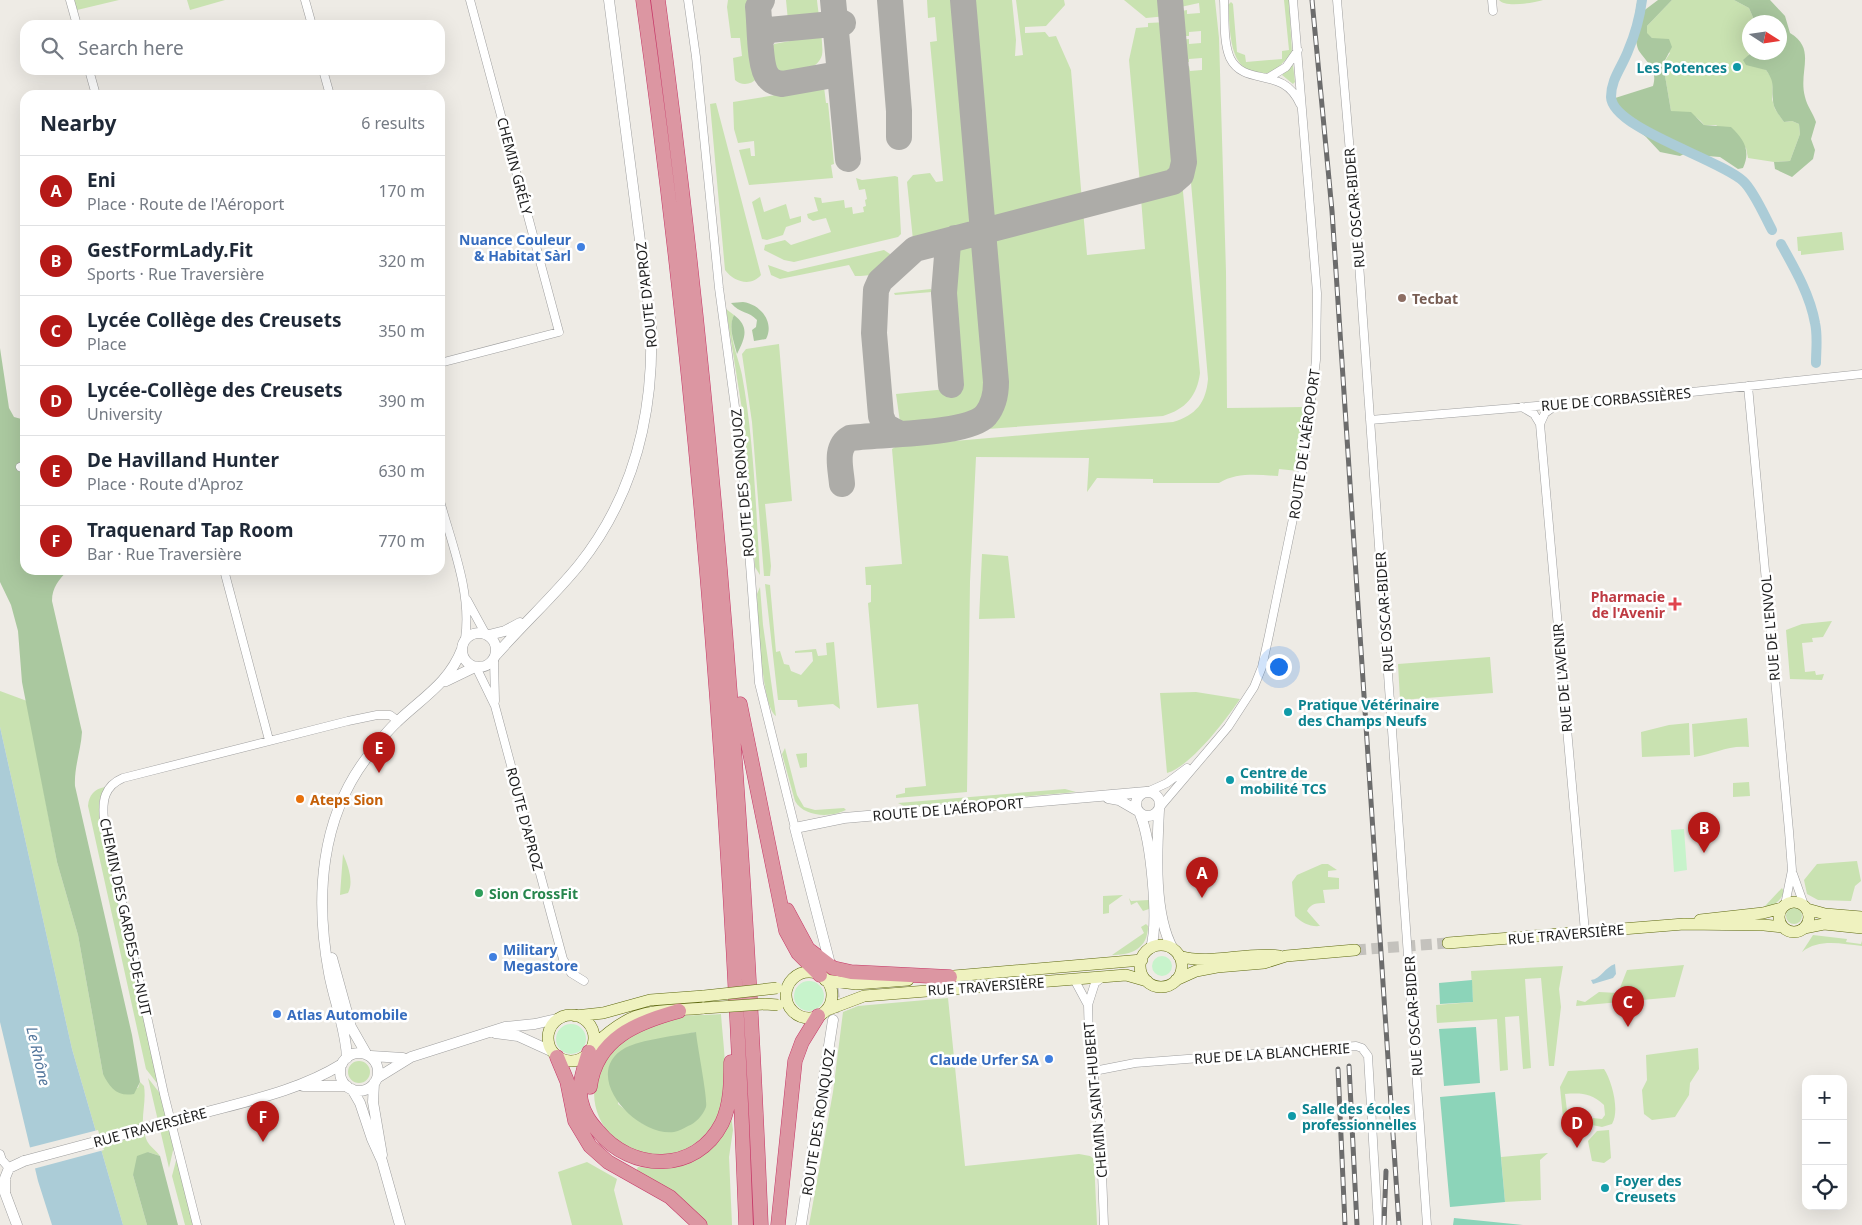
<!DOCTYPE html>
<meta charset="utf-8">
<style>
:root{--surface:#fff;--page:#f2f2f3;--text:#1f2937;--muted:#747a83;--line:#e0e1e3;--accent:#b51917}
body{margin:0;font-family:"Noto Sans",sans-serif;background:var(--page);color:var(--text)}
.controls{position:absolute;right:15px;bottom:15px;display:grid;overflow:hidden;border-radius:10px;box-shadow:0 5px 20px #0002}
.controls button{width:45px;height:45px;display:grid;place-items:center;padding:0;border:0;border-bottom:1px solid var(--line);background:var(--surface);color:var(--text);font:25px sans-serif}
.compass{position:absolute;left:1742px;top:15px;width:45px;height:45px;border-radius:50%;background:var(--surface);box-shadow:0 5px 20px #0002;rotate:102deg}
.you{position:absolute;left:1278px;top:666px;width:18px;height:18px;margin:-12px;border:4px solid #fff;border-radius:50%;background:#1a73e8;box-shadow:0 0 0 8px #1a73e833}
.badge{display:grid;place-items:center;width:32px;height:32px;border-radius:50%;background:var(--accent);color:#fff;font-size:16px;font-weight:700}
.pin{position:absolute;translate:-50% -41px;filter:drop-shadow(0 1px 2px #0008)}
.pin::after{content:'';position:absolute;top:26px;width:18px;height:15px;background:inherit;clip-path:polygon(0 0,100% 0,50% 100%)}
.list{margin:0;padding:0;list-style:none}
h2{display:flex;justify-content:space-between;align-items:center;height:65px;margin:0;padding:0 20px;font-size:21px}
h2 small{font-size:16px;font-weight:400;color:var(--muted)}
.list li{display:grid;grid-template-columns:32px 1fr auto;gap:15px;align-items:center;box-sizing:border-box;height:70px;padding:0 20px;border-top:1px solid var(--line)}
.list b{display:block;font-size:19px;white-space:nowrap}
.list p{margin:0;font-size:16px;white-space:nowrap;color:var(--muted)}
.list em{font-size:16px;font-style:normal;color:var(--muted)}
.icon{flex:none;width:28px;height:28px;fill:none;stroke:currentColor;stroke-width:2;stroke-linecap:round;stroke-linejoin:round}
.map{position:relative;flex:none;width:1862px;height:1225px;overflow:hidden}
.search{position:absolute;background:var(--surface);box-shadow:0 5px 20px #0002;left:20px;top:20px;width:425px;height:55px;display:flex;align-items:center;gap:12px;box-sizing:border-box;padding:0 18px;border-radius:15px;color:var(--muted);font-size:19px}
.panel{position:absolute;background:var(--surface);box-shadow:0 5px 20px #0002;left:20px;top:90px;width:425px;height:485px;border-radius:15px}
.map>svg:first-child{display:block}
</style>
<div class="map">
<svg width="1862" height="1225" viewBox="0 0 1862 1225">
<rect width="100%" height="100%" fill="#eeebe5"/>
<path fill="#c9e2b1" fill-rule="evenodd" d="M74 0H119L77 10Z
M187 0H225L190 10Z
M728 0H751L757 78C752 85 741 86 735 80L733 58 742 56 740 38H731L727 7Z
M786 0H817C818 11 824 45 822 55 814 82 753 78 774 44L790 41Z
M927 0H957L975 227 911 245 913 240 907 182 913 175 930 173 936 182 943 181 930 42 937 41 935 17 928 18Z
M973 0H1012L1016 40 1015 56 1023 55 1016 0H1064L1065 5 1046 26 1025 27V33L1045 32 1049 37 1056 36 1071 70 1082 201 1080 202 994 225 989 223 970 12Z
M1124 0H1166L1167 16 1146 18Z
M1175 0H1215L1219 38 1226 272 1227 408 1303 407 1305 409 1298 471 1279 469 1278 476C1259 475 1237 472 1219 483H1153V479L1097 478 1087 492 1089 458 976 457 970 582 967 792 896 798V795L905 793V788L926 786 918 704 877 708 868 603 871 602V585H866L865 567 902 564 892 449 897 446 1173 422C1196 415 1206 403 1208 379L1181 67 1189 66 1190 71 1202 70V58L1189 59V62H1180L1178 40 1189 39V44L1201 43V31L1189 32V36H1178L1176 12 1187 10V14L1200 13 1199 3 1176 8Z
M1284 0H1289L1292 53 1274 72C1228 81 1231 37 1228 5L1231 2 1233 4 1237 52 1245 55 1246 62 1282 59V51L1289 50Z
M1499 0H1543C1533 3 1505 8 1499 0Z
M1672 0H1734L1749 8 1755 22H1750V52L1751 53 1748 55 1766 70 1773 80 1772 99 1775 109 1784 122 1792 121 1799 124 1800 134 1790 161 1774 162 1748 158 1746 148 1716 125H1704C1694 111 1685 116 1671 111L1663 64 1670 53 1647 34V26Z
M1168 22 1179 167 1172 177 1144 186 1140 184 1129 60 1136 28 1148 27V23Z
M1293 65 1295 82 1293 84 1282 75Z
M824 87 826 103H828L834 164 831 165 833 178 749 185 739 150 750 148 751 156H755L754 141 738 143 734 129 733 102Z
M716 103 761 275C751 287 734 282 725 270L710 104Z
M895 176 898 177 901 234 898 237 794 262 784 260 764 250 765 245 785 240 791 245 831 232 826 218 813 221 808 218 807 214 818 211 814 197 821 198 822 203 844 200 845 208 852 207 853 214 864 212 863 207 866 206 865 200 867 199 865 189 859 190 856 178 862 180Z
M1182 181 1200 373C1197 396 1186 409 1163 416L987 429 998 417 1004 400 990 234 1083 210 1087 255 1145 249 1141 198 1175 186Z
M760 197 764 212 786 204 790 219 801 216V222L786 227 783 235 767 240 762 239 752 202Z
M1842 232 1844 250 1801 255V251H1798L1797 237Z
M975 239 988 375C990 427 936 419 900 422L896 394 957 388C956 358 941 265 955 243Z
M884 250 890 254 891 261C881 274 871 276 855 276L849 265 780 279 771 275 768 265 788 272Z
M931 289 932 292 895 295 894 293Z
M726 309 734 315C726 332 739 358 742 375 754 440 756 509 760 575L755 567 744 422Z
M779 344 792 501 765 504 771 566 770 576H764L752 422 742 354 746 349Z
M982 554 1008 556 1015 618 979 619Z
M765 584 770 585 776 652 780 651 784 664 789 665 791 671 801 675 813 661 812 652 795 653V651L816 649 818 656 827 655 826 643 834 642 840 709 833 704 798 707 797 700H778Z
M760 587 763 625 776 716C761 706 758 615 757 594Z
M1832 621 1823 637 1812 638 1813 642 1802 643 1805 672 1815 671 1816 675 1824 674 1822 680 1790 679 1786 630 1802 624Z
M1490 657 1493 693 1400 700 1398 664Z
M0 691 27 701 57 862 78 935 103 1074 138 1088 140 1082 144 1086C147 1105 138 1121 147 1141 150 1147 156 1150 160 1156L148 1152 133 1175 147 1225H123L72 1049 0 727Z
M1196 692 1240 699C1226 720 1190 767 1167 773L1160 693Z
M1747 718 1749 747C1727 745 1715 754 1694 757L1692 724Z
M1689 723 1690 755 1642 757 1641 732 1669 725Z
M785 748 797 795 804 807 815 810 844 808 846 810C830 818 804 817 795 801L782 754Z
M807 753V767L800 768 796 754Z
M1749 782 1750 796 1733 797V783Z
M105 787 99 802V814L160 1087 146 1069 88 806C89 795 94 789 105 787Z
M1065 789 1076 792 906 807 898 803Z
M343 854C348 865 354 882 348 893L340 895Z
M1857 861 1861 881 1855 886 1851 901 1818 900 1807 894 1804 880 1817 864Z
M1322 864H1328L1337 870 1328 871V877L1339 878V889L1323 890 1325 903C1317 903 1311 903 1307 911L1320 926C1310 927 1302 923 1295 916L1292 882 1297 875Z
M1782 888 1784 892C1781 900 1775 906 1765 906Z
M1123 895 1109 905V913L1103 914V896Z
M1129 898 1131 901 1149 900V909L1143 911 1137 902 1131 905Z
M1786 916a8 8 0 1 1 16 0a8 8 0 1 1-16 0Z
M1146 924 1148 926C1148 949 1131 955 1112 955L1144 933 1141 927Z
M1813 935 1847 939 1846 942 1861 944 1862 941V946C1842 944 1819 938 1802 952Z
M1684 965 1675 997 1576 1006 1577 1000 1585 1002 1599 992 1618 993 1627 970Z
M1563 966 1559 989 1561 1007 1554 1066H1549L1541 978 1525 979 1531 1068 1523 1069 1519 1016 1505 1017 1508 1070 1500 1071 1497 1019 1437 1023 1436 1005 1473 1002 1471 971Z
M948 998 965 1166 1079 1154 1090 1156 1094 1159 1097 1225H809L833 1092 843 1012 858 1006Z
M721 1014C723 1045 730 1082 719 1112 714 1128 699 1143 684 1150 629 1174 573 1117 602 1063 605 1058 607 1050 611 1047 617 1041 653 1022 661 1020 677 1014 704 1016 721 1014ZM696 1032 658 1129 643 1124 618 1104 627 1047Z
M1698 1048 1699 1069 1690 1083 1689 1095 1675 1117 1652 1120 1644 1114 1642 1090 1647 1080 1646 1055Z
M348 1072a11 11 0 1 1 22 0a11 11 0 1 1-22 0Z
M1604 1069C1612 1081 1620 1111 1612 1124L1602 1127 1592 1125 1593 1118 1602 1119 1605 1115 1604 1105C1591 1093 1582 1093 1565 1094L1568 1119 1563 1118 1560 1087 1568 1071Z
M148 1078 162 1096 174 1146 169 1168Z
M731 1115 733 1130 729 1157 732 1225H706L675 1194 636 1171 638 1167 664 1169 683 1164Z
M1609 1130 1611 1158 1604 1163 1592 1161 1588 1141 1597 1131Z
M1548 1153 1540 1160 1541 1200 1505 1202 1501 1157Z
M177 1157 195 1225H185L172 1176Z
M587 1162 617 1179 614 1190 623 1225H572L558 1172Z"/>
<path fill="#aac89f" d="M1638 0H1645L1640 7 1642 12 1658 0H1672L1647 26V33L1652 38 1669 39 1672 47 1663 64 1671 111 1691 112 1704 125 1731 127C1744 139 1751 151 1743 168L1738 169 1720 157 1707 156 1690 151 1680 156 1660 152 1646 137 1620 116 1612 99 1653 86C1658 69 1647 63 1639 51 1634 43 1634 9 1638 0Z
M1734 0H1770L1785 16 1790 33C1817 49 1798 71 1805 97 1807 106 1813 113 1816 122L1811 139 1815 150 1813 159 1792 177 1775 169 1774 162 1790 161 1800 134 1799 124 1792 121 1784 122C1779 115 1773 108 1773 100 1771 86 1776 84 1766 70L1746 65 1743 60 1751 53 1780 52V22H1755L1749 8Z
M743 302C760 304 775 322 766 339L754 341 752 330 756 327 757 320C749 311 740 314 731 303Z
M734 315C750 327 745 338 737 354 734 342 728 327 734 315Z
M0 348 9 408 14 417 25 420V570H68C59 580 52 587 52 601L82 732C81 750 74 767 75 786L132 1035 140 1082 134 1094C117 1097 110 1088 103 1074L78 935 57 862 22 682 18 631 11 605 0 582Z
M696 1032C697 1045 708 1099 706 1107 703 1115 696 1123 688 1126 684 1128 679 1131 674 1132 636 1137 579 1074 625 1048 640 1040 678 1035 696 1032Z
M148 1152 160 1156 178 1225H147L133 1175 137 1156Z"/>
<path fill="#c7f3cb" d="M1684 829 1687 870 1674 872 1671 830Z
M1152 966a10 10 0 1 1 20 0a10 10 0 1 1-20 0Z
M794 996a15 15 0 1 1 30 0a15 15 0 1 1-30 0Z
M556 1039a15 15 0 1 1 30 0a15 15 0 1 1-30 0Z"/>
<path fill="#8cd4b9" d="M1472 980 1473 1002 1440 1004 1439 983Z
M1476 1027 1480 1083 1444 1086 1439 1029Z
M1495 1092 1505 1202 1450 1207 1440 1097Z
M1454 1218 1523 1225H1527H1453Z"/>
<path fill="#abccd7" d="M0 727 72 1049 123 1225H52L38 1181 0 1022Z
M1615 964 1616 974 1613 978 1593 984 1591 980C1601 979 1605 967 1615 964Z"/>
<path fill="#eeebe5" d="M98 1130 104 1150 33 1169 28 1148Z"/>
<g fill="none" stroke-linecap="round" stroke-linejoin="round">
<path stroke="#abccd7" stroke-width="10" d="M1642 0C1640 16 1634 37 1628 51 1622 67 1611 79 1611 97 1612 128 1719 159 1743 181 1754 191 1765 217 1772 230
M1781 244C1795 269 1810 295 1815 323 1818 336 1816 350 1816 363"/>
<path stroke="#adaca8" stroke-width="26" d="M762 0 758 7C760 22 759 67 768 77 772 82 777 83 782 84L833 75 839 67
M833 0 848 159
M890 0 899 111V137
M761 38 769 30 843 23
M951 385 944 293 948 244 955 238
M898 433 885 426 881 416 874 333 876 290 880 281 915 249 1173 182 1181 175 1184 162 1170 0
M842 484C841 469 834 447 850 438 879 434 969 435 986 415 994 405 996 393 996 382L963 0"/>
<path stroke="#c4c2bd" stroke-width="10" stroke-dasharray="10 5" stroke-linecap="butt" d="M832 973 835 1001 833 1020"/>
<path stroke="#c4c2bd" stroke-width="11" stroke-dasharray="11 5.5" stroke-linecap="butt" d="M1355 950 1448 943"/>
<g stroke="#9f9f9f" stroke-width="9">
<path id="minor" d="M70 0 77 25
M305 0 312 25
M688 0 696 57 719 288 742 459 759 683 795 828
M1224 0C1225 17 1223 42 1230 58 1245 88 1283 65 1300 104
M1337 0 1357 235 1427 1225
M1492 0 1493 11
M89 70 96 95
M323 70 330 95
M1268 78 1286 67 1298 50
M440 363 559 332 470 0
M1748 386 1789 831 1792 870 1785 905
M1522 407 1534 414 1540 424 1585 932
M1370 420 1644 397 1862 374
M1540 424 1545 413 1555 406
M20 467 25 465
M440 501C452 545 472 593 465 639
M224 570 269 740
M467 600 485 633
M494 660 495 701
M476 667 495 706 563 959 571 973 584 981
M1147 792 1167 783 1187 768
M1160 807 1228 727 1254 687 1262 667 1269 635 1302 475 1316 360 1317 293 1293 0
M1793 874 1804 905
M1103 977 1095 983 1088 1005 1089 1039 1100 1120 1104 1225
M1074 979 1088 1005
M1094 1071 1135 1063 1356 1046 1362 1048 1368 1056 1378 1225
M0 1154 2 1160 9 1168
M197 1225 164 1094 104 820C102 801 104 786 123 778L348 721 377 715H390L398 721"/>
</g>
<g stroke="#9f9f9f" stroke-width="11">
<path id="tertiary" d="M462 650a17 17 0 1 1 34 0a17 17 0 1 1-34 0Z
M489 635 505 631 520 623
M496 655C523 624 553 597 579 565 634 496 654 413 651 326L609 0
M446 681 475 667
M1136 804a12 12 0 1 1 24 0a12 12 0 1 1-24 0Z
M1108 798 1119 800 1138 811
M1159 810C1157 850 1153 914 1173 949
M1140 814C1151 840 1159 921 1151 948
M332 958 351 1027 367 1055
M829 960 795 828 844 818 1146 792
M495 1033 518 1036 551 1051
M340 1072a19 19 0 1 1 38 0a19 19 0 1 1-38 0Z
M371 1056 403 1058
M347 1058C346 1029 334 1001 329 973 315 898 320 818 368 756 377 744 386 732 397 722 422 698 449 683 462 649
M377 1078 411 1057 505 1027 535 1024 561 1018
M374 1083 373 1102 382 1155
M303 1086H347
M352 1089 360 1103 372 1139 382 1161 400 1225
M192 1116C242 1102 297 1092 342 1064
M17 1225 5 1193V1178L9 1168 24 1161
M801 1225 833 1020"/>
</g>
<g stroke="#5e6911" stroke-width="12">
<path id="secondary" d="M1779 917a15 15 0 1 1 30 0a15 15 0 1 1-30 0Z
M1807 909 1825 914 1862 917
M1700 920 1763 913 1782 908
M1804 928 1824 924 1862 928
M1448 943 1684 924 1764 925 1783 927
M1140 966a21 21 0 1 1 42 0a21 21 0 1 1-42 0Z
M1179 956C1211 966 1246 951 1279 956
M786 995a23 23 0 1 1 46 0a23 23 0 1 1-46 0Z
M942 977 1142 960
M825 980 856 984 908 980
M1176 980 1196 971 1217 967 1264 963 1286 956 1355 950
M827 1010 864 996 1126 975 1147 981
M548 1038a23 23 0 1 1 46 0a23 23 0 1 1-46 0Z
M575 1016 603 1013 650 1000 704 996
M592 1047C635 1006 649 1013 704 1008"/>
</g>
<g stroke="#c63867" stroke-width="15">
<path id="motorway" d="M643 0C700 406 731 816 746 1225
M658 0C713 407 744 815 761 1225
M740 704 786 931 798 953 820 975
M787 910 808 949 833 968 851 972 950 977
M589 1052C584 1068 578 1084 581 1101 584 1114 590 1122 598 1131 631 1172 696 1174 722 1123 731 1104 731 1082 731 1062
M557 1057 567 1081 575 1121 590 1146 608 1162 670 1197 700 1225
M590 1087C596 1038 638 1022 679 1011
M778 1225 795 1061 802 1042 818 1016"/>
</g>
<use href="#minor" stroke="#fff" stroke-width="8"/>
<use href="#tertiary" stroke="#fff" stroke-width="10"/>
<use href="#secondary" stroke="#eff2bf" stroke-width="11"/>
<use href="#motorway" stroke="#dc96a2" stroke-width="14"/>
<g stroke="#6c6c6c" stroke-width="5">
<path id="rail" d="M1312 0 1332 211 1399 1225
M1349 1066 1357 1225
M1338 1069 1345 1225
M1384 1225 1386 1171"/>
</g>
<use href="#rail" stroke="#fff" stroke-width="3" stroke-dasharray="9" stroke-linecap="butt"/>
<g stroke="#9f9f9f" stroke-width="11" stroke-linecap="butt">
<path id="tertiary-bridge" d="M24 1161 192 1116"/>
</g>
<g stroke="#5e6911" stroke-width="12" stroke-linecap="butt">
<path id="secondary-bridge" d="M704 996 777 988
M704 1008 765 1004 778 1005"/>
</g>
<use href="#tertiary-bridge" stroke="#fff" stroke-width="10"/>
<use href="#secondary-bridge" stroke="#eff2bf" stroke-width="11"/>
</g>
<g fill="#0f9aa8" stroke="#fff" stroke-width="2">
<circle cx="1737" cy="67" r="5"/>
<circle cx="1288" cy="712" r="5"/>
<circle cx="1230" cy="780" r="5"/>
<circle cx="1292" cy="1116" r="5"/>
<circle cx="1605" cy="1188" r="5"/>
</g>
<g fill="#3f7fe0" stroke="#fff" stroke-width="2">
<circle cx="581" cy="247" r="5"/>
<circle cx="493" cy="957" r="5"/>
<circle cx="277" cy="1014" r="5"/>
<circle cx="1049" cy="1059" r="5"/>
</g>
<circle fill="#8d6e63" stroke="#fff" stroke-width="2" cx="1402" cy="298" r="5"/>
<path fill="#e0444e" stroke="#fff" stroke-width="2" d="M1672.5 596.5h5v5h5v5h-5v5h-5v-5h-5v-5h5z"/>
<circle fill="#e8710a" stroke="#fff" stroke-width="2" cx="300" cy="799" r="5"/>
<circle fill="#2e9e5b" stroke="#fff" stroke-width="2" cx="479" cy="893" r="5"/>
<g text-anchor="middle" dominant-baseline="central" stroke-width="5" stroke-linejoin="round" paint-order="stroke">
<g font-size="14" font-weight="bold" fill="#0d838f" stroke="#fff" text-anchor="start">
<text x="1727" y="67" text-anchor="end">Les Potences</text>
<text x="1298" y="704">Pratique Vétérinaire<tspan x="1298" dy="16">des Champs Neufs</tspan></text>
<text x="1240" y="772">Centre de<tspan x="1240" dy="16">mobilité TCS</tspan></text>
<text x="1302" y="1108">Salle des écoles<tspan x="1302" dy="16">professionnelles</tspan></text>
<text x="1615" y="1180">Foyer des<tspan x="1615" dy="16">Creusets</tspan></text>
</g>
<g font-size="14" fill="#1e1e1e" stroke="#fff">
<text transform="translate(515 166) rotate(75)">CHEMIN GRÉLY</text>
<text transform="translate(1354 208) rotate(-95)">RUE OSCAR-BIDER</text>
<text transform="translate(646 295) rotate(-96)">ROUTE D'APROZ</text>
<text transform="translate(1616 399) rotate(-5)">RUE DE CORBASSIÈRES</text>
<text transform="translate(1304 444) rotate(-82)">ROUTE DE L'AÉROPORT</text>
<text transform="translate(742 483) rotate(-95)">ROUTE DES RONQUOZ</text>
<text transform="translate(1384 612) rotate(-94)">RUE OSCAR-BIDER</text>
<text transform="translate(1770 628) rotate(-95)">RUE DE L'ENVOL</text>
<text transform="translate(1562 678) rotate(-95)">RUE DE L'AVENIR</text>
<text transform="translate(948 809) rotate(-5)">ROUTE DE L'AÉROPORT</text>
<text transform="translate(525 819) rotate(75)">ROUTE D'APROZ</text>
<text transform="translate(126 917) rotate(78)">CHEMIN DES GARDES-DE-NUIT</text>
<text transform="translate(1566 934) rotate(-5)">RUE TRAVERSIÈRE</text>
<text transform="translate(986 986) rotate(-4)">RUE TRAVERSIÈRE</text>
<text transform="translate(1413 1016) rotate(-94)">RUE OSCAR-BIDER</text>
<text transform="translate(1272 1053) rotate(-4)">RUE DE LA BLANCHERIE</text>
<text transform="translate(1095 1100) rotate(-95)">CHEMIN SAINT-HUBERT</text>
<text transform="translate(818 1122) rotate(-81)">ROUTE DES RONQUOZ</text>
<text transform="translate(150 1127) rotate(-15)">RUE TRAVERSIÈRE</text>
</g>
<g font-size="14" font-weight="bold" fill="#366cbe" stroke="#fff" text-anchor="end">
<text x="571" y="239">Nuance Couleur<tspan x="571" dy="16">&amp; Habitat Sàrl</tspan></text>
<text x="503" y="949" text-anchor="start">Military<tspan x="503" dy="16">Megastore</tspan></text>
<text x="287" y="1014" text-anchor="start">Atlas Automobile</text>
<text x="1039" y="1059">Claude Urfer SA</text>
</g>
<g font-size="14" font-weight="bold" fill="#785e54" stroke="#fff" text-anchor="start">
<text x="1412" y="298">Tecbat</text>
</g>
<g font-size="14" font-weight="bold" fill="#be3a42" stroke="#fff" text-anchor="end">
<text x="1665" y="596">Pharmacie<tspan x="1665" dy="16">de l'Avenir</tspan></text>
</g>
<g font-size="14" font-weight="bold" fill="#c56008" stroke="#fff" text-anchor="start">
<text x="310" y="799">Ateps Sion</text>
</g>
<g font-size="14" font-weight="bold" fill="#27864d" stroke="#fff" text-anchor="start">
<text x="489" y="893">Sion CrossFit</text>
</g>
<g font-size="15" font-style="italic" fill="#52769c" stroke="#fff">
<text transform="translate(39 1056) rotate(77)">Le Rhône</text>
</g>
</g>
</svg>
<div class="controls">
<button>+</button>
<button>−</button>
<button><svg class="icon" aria-label="locate" viewBox="0 0 24 24"><circle cx="12" cy="12" r="6"/><path d="M12 2v4M12 18v4M2 12h4M18 12h4"/></svg></button>
</div>
<svg class="compass" viewBox="-18 -18 36 36"><path d="M0-13l5 13h-10z" fill="#e53935"/><path d="M0 13l5-13h-10z" fill="#747a83"/></svg>
<div class="you"></div>
<div class="pin badge" style="left:1202px;top:898px">A</div>
<div class="pin badge" style="left:1704px;top:853px">B</div>
<div class="pin badge" style="left:1628px;top:1027px">C</div>
<div class="pin badge" style="left:1577px;top:1148px">D</div>
<div class="pin badge" style="left:379px;top:773px">E</div>
<div class="pin badge" style="left:263px;top:1142px">F</div>
<div class="search"><svg class="icon" aria-label="search" viewBox="0 0 24 24"><circle cx="10" cy="10" r="6"/><path d="M15 15l6 6"/></svg>Search here</div>
<section class="panel">
<h2>Nearby<small>6 results</small></h2>
<ul class="list">
<li><span class="badge">A</span><div><b>Eni</b><p>Place · Route de l'Aéroport</p></div><em>170 m</em></li>
<li><span class="badge">B</span><div><b>GestFormLady.Fit</b><p>Sports · Rue Traversière</p></div><em>320 m</em></li>
<li><span class="badge">C</span><div><b>Lycée Collège des Creusets</b><p>Place</p></div><em>350 m</em></li>
<li><span class="badge">D</span><div><b>Lycée-Collège des Creusets</b><p>University</p></div><em>390 m</em></li>
<li><span class="badge">E</span><div><b>De Havilland Hunter</b><p>Place · Route d'Aproz</p></div><em>630 m</em></li>
<li><span class="badge">F</span><div><b>Traquenard Tap Room</b><p>Bar · Rue Traversière</p></div><em>770 m</em></li>
</ul>
</section>
</div>
